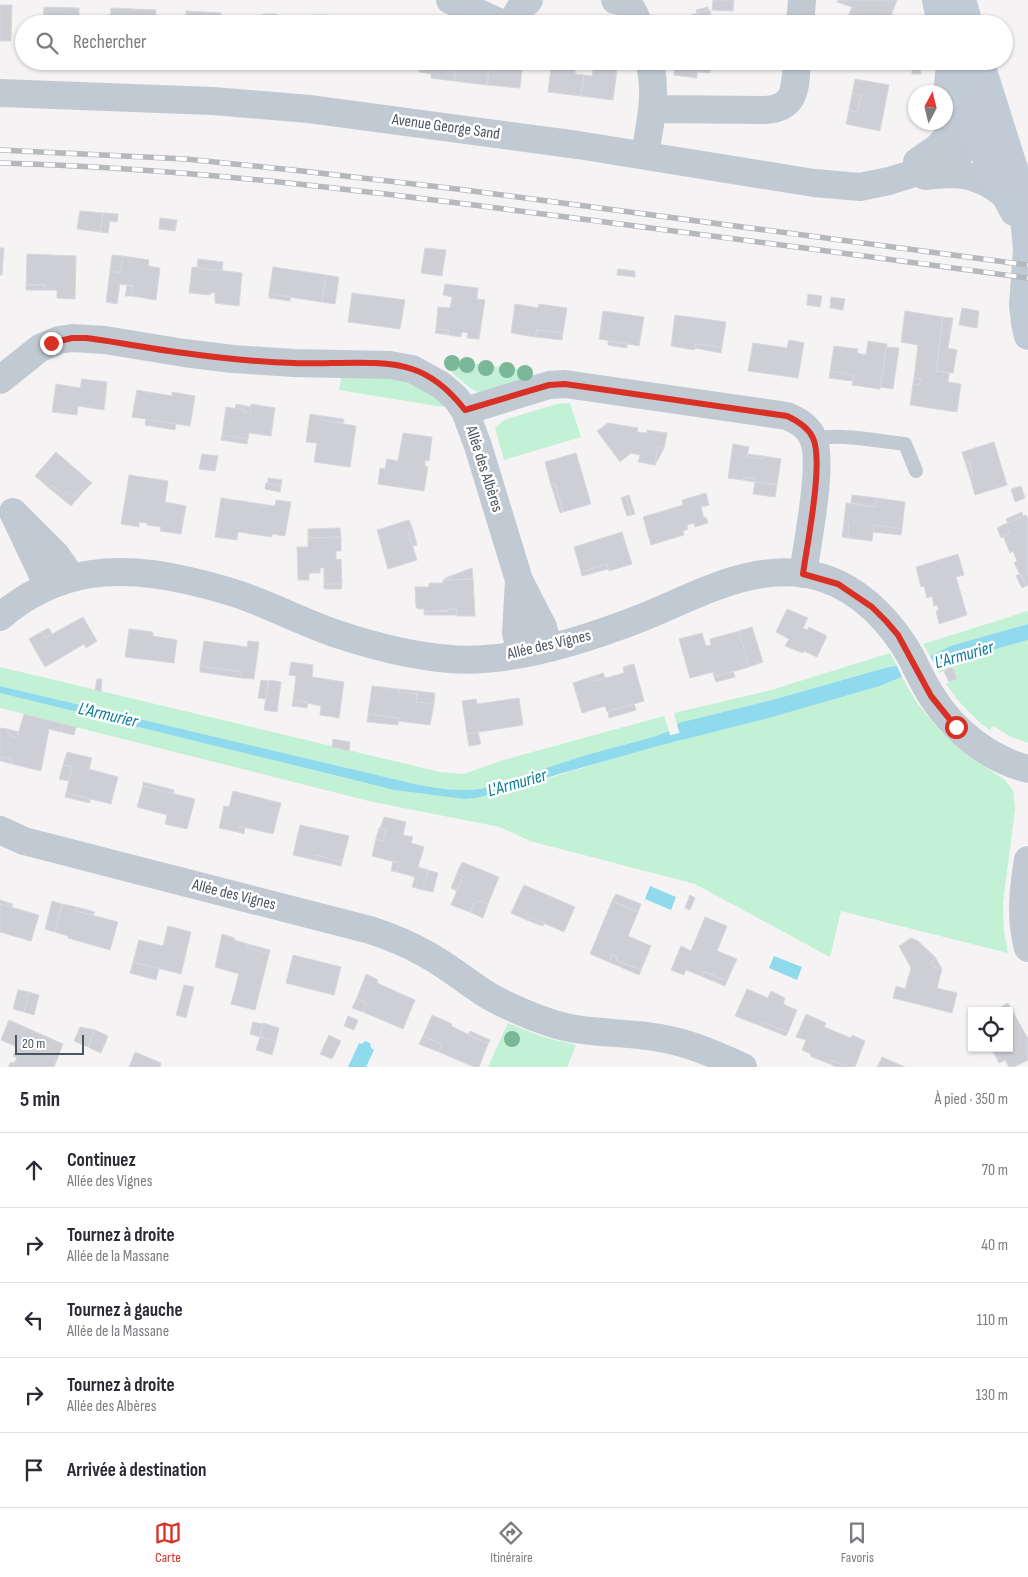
<!DOCTYPE html>
<html lang="fr">
<meta charset="utf-8">
<style>
:root{--surface:#fff;--page:#f7f7f7;--text:#2b2b33;--muted:#7c7c81;--line:#e1e1e2;--accent:#d93025}
body{margin:0;font-family:"Sofia Sans Condensed",sans-serif;background:var(--page);color:var(--text)}
.controls{position:absolute;right:15px;bottom:15px;display:grid;overflow:hidden;border-radius:0px;box-shadow:0 1px 4px #0004}
.controls button{width:45px;height:45px;display:grid;place-items:center;padding:0;border:0;border-bottom:1px solid var(--line);background:var(--surface);color:var(--text);font:25px sans-serif}
.compass{position:absolute;left:908px;top:85px;width:45px;height:45px;border-radius:50%;background:var(--surface);box-shadow:0 1px 4px #0004;rotate:7deg}
.scale{position:absolute;left:15px;bottom:12px;width:69px;box-sizing:border-box;padding-left:5px;border:2px solid #4a5661;border-top:0;font-size:14px;line-height:18px;white-space:nowrap;color:#4a5661;-webkit-text-stroke:4px #fff;paint-order:stroke}
.stop{position:absolute;width:15px;height:15px;margin:-11px;border:4px solid #d93025;border-radius:50%;background:#fff}
.stop.end{background:#d93025;border-color:#fff;box-shadow:0 1px 5px #0008}
.list{margin:0;padding:0;list-style:none}
h2{display:flex;justify-content:space-between;align-items:center;height:65px;margin:0;padding:0 20px;font-size:21px}
h2 small{font-size:16px;font-weight:400;color:var(--muted)}
.list li{display:grid;grid-template-columns:32px 1fr auto;gap:15px;align-items:center;box-sizing:border-box;height:75px;padding:0 20px;border-top:1px solid var(--line)}
.list b{display:block;font-size:19px;white-space:nowrap}
.list p{margin:0;font-size:16px;white-space:nowrap;color:var(--muted)}
.list em{font-size:16px;font-style:normal;color:var(--muted)}
.icon{flex:none;width:28px;height:28px;fill:none;stroke:currentColor;stroke-width:2;stroke-linecap:round;stroke-linejoin:round}
.map{position:relative;flex:none;width:1028px;height:1067px;overflow:hidden}
.search{position:absolute;background:var(--surface);box-shadow:0 1px 4px #0004;left:15px;right:15px;top:15px;height:55px;display:flex;align-items:center;gap:12px;box-sizing:border-box;padding:0 18px;border-radius:28px;color:var(--muted);font-size:19px}
.sheet{height:440px;background:var(--surface)}
nav{display:flex;justify-content:space-around;align-items:center;box-sizing:border-box;height:70px;border-top:1px solid var(--line);background:var(--surface);font-size:14px;color:var(--muted)}
nav a{display:grid;justify-items:center;gap:2px}
nav .on{color:var(--accent)}
.map>svg:first-child{display:block}
</style>
<div class="map">
<svg width="1028" height="1067" viewBox="0 0 1028 1067">
<rect width="100%" height="100%" fill="#f5f3f3"/>
<path fill="#c3f1d5" d="M451 361 527 370 530 379 479 393 469 387 450 371Z
M342 375 410 379 447 405 443 407 339 390Z
M570 403 581 437 504 460 495 428 504 420 557 404Z
M1028 611V624L950 646 930 656 923 644Z
M1028 640V743L1011 737 994 726 989 730C972 716 958 702 946 684L957 679 952 667 939 673 936 666Z
M890 653 897 666 887 667 772 700 678 723 677 725 674 713 771 690Z
M0 667 440 772 464 774 500 761 664 716 669 731 653 737 586 755 484 788C462 793 437 788 415 784L0 686Z
M902 677 917 703 942 733 968 756 1004 779 1013 790 1015 809 1003 903 1004 932 1008 953 841 911 830 957 695 884 530 841 500 827 373 802 0 708V693L394 790 464 799 494 795 637 751 769 718 880 686Z
M508 1023 543 1037 576 1045 567 1067H488Z"/>
<path fill="#90daee" d="M1028 624V640L936 666 930 656 950 646Z
M897 666 902 677 880 686 769 718 682 740 677 725 678 723 772 700 888 667Z
M0 686 415 784C437 788 462 793 484 788L586 755 653 737 669 731 672 742 559 774 506 791 476 798 464 799 394 790 342 777 0 693Z
M650 886 676 897 671 910 645 899Z
M774 956 802 967 797 980 769 968Z
M365 1041 370 1043 371 1048 374 1050 366 1067H348L359 1043 362 1044Z"/>
<g fill="none" stroke-linecap="round" stroke-linejoin="round">
<path stroke="#90daee" stroke-width="7" d="M663 741 689 734"/>
</g>
<path fill="#cdcfd5" stroke="#d7d9de" d="M713 0H734L733 11 712 10Z
M838 0H897L889 21 875 15 872 24H862L847 19 852 7 837 2Z
M0 5H12L11 41H0Z
M44 7 79 8V24H43Z
M708 7 709 10 697 13 696 10Z
M111 8 156 10 155 24H110Z
M710 10 711 14 691 19V15Z
M186 11 221 13V24H186Z
M263 14H277V19L286 20V24H263Z
M314 15H328V24H305V19L314 20Z
M875 15 889 21 888 24H872Z
M845 18 847 19 862 24H843Z
M421 61H457L454 81 431 78V74L419 72Z
M457 61H480L490 63 487 85 454 81Z
M499 61H523L520 88 487 85 490 63 499 64Z
M552 61 565 63 564 67 575 69V74L584 75 581 96 548 92Z
M675 61H711L710 68 698 67 697 78 674 75Z
M843 61H868V66L844 68Z
M565 63 576 64 575 69 564 67Z
M594 66 617 70 613 100 581 96 584 75 592 76Z
M698 67 710 68V73L698 72Z
M912 67H920L921 74H912Z
M855 79 889 85 880 131 846 124 849 110 857 112 861 95 852 94Z
M852 94 861 95 857 112 849 110Z
M80 211 103 213 100 232 77 229Z
M103 213 118 214 117 222 110 221 108 233 100 232Z
M160 218 177 220 175 231 159 229Z
M0 248H4L2 275H0Z
M425 248 446 250 442 276 421 273Z
M27 254 76 256 75 299 57 298V290H45V285H26Z
M112 255 123 256 120 273 110 271Z
M123 256 149 260 148 266 160 268 156 300 132 296 133 286 120 284 117 304 106 302 110 271 120 273Z
M198 259 223 262 222 271 197 268Z
M192 267 242 273 239 306 215 303V293H210V295L189 293Z
M273 267 326 275 322 302 269 294Z
M618 269 635 271V277L617 275Z
M326 275 339 277 335 304 322 302Z
M445 284 478 288 477 299 485 300 479 339 467 338 468 333 462 332 461 337 449 335V330L436 329 438 307 450 308 452 297 443 295Z
M26 285H45V290H26Z
M127 286H133L132 296H125Z
M352 293 405 300 400 329 348 322Z
M269 294 291 297 290 301 269 298Z
M808 294 822 296 820 307 807 305Z
M831 297 845 299 843 310 830 308Z
M515 304 538 308 539 304 567 308 563 333 537 330 535 337 511 333Z
M962 308 979 311 977 328 959 325Z
M603 311 644 317 639 346 599 339Z
M905 311 943 317 936 371 949 373 948 382 961 384 957 412 910 405 913 384 919 385 921 379 914 378 918 345 901 342Z
M675 315 726 322 722 347 695 344 694 350 671 346Z
M943 317 953 318 948 348 957 350 953 373 936 371Z
M436 329 449 330V335L435 333Z
M537 330 563 333 562 340 535 337Z
M789 340 804 343 798 378 748 371 753 343 787 348Z
M608 341 627 344V348L608 345Z
M868 341 887 344 880 389 852 385 854 375 830 371 834 346 858 349 857 353 866 355Z
M695 344 722 347 721 353 694 348Z
M886 347 899 348 893 389 880 387Z
M830 371 854 375 852 381 829 378Z
M914 378 921 379 919 385 913 384Z
M82 379 107 382 104 410 78 406 77 415 52 412 56 384 80 388Z
M137 390 172 396V392L195 396 190 426 132 417Z
M236 404 251 407 250 414 245 413V410L235 409Z
M251 404 275 408 271 436 249 433 248 439 222 435 226 407 245 410V413L250 414Z
M310 414 322 416 321 420 356 426 350 467 314 462 317 443 306 442Z
M322 416 344 419 343 423 321 420Z
M146 419 176 424 175 430 145 425Z
M608 423 638 428 637 432 647 433V430L667 433 664 448 658 446 655 465 638 462 640 455 631 453 620 462 597 431Z
M403 433 432 437 429 461 425 460V466L428 467 424 491 378 484 380 468 385 469 387 459 398 461Z
M222 435 248 439 247 444 221 440Z
M994 442 1007 485 975 495 970 477 973 476 969 461 965 462 962 452Z
M733 444 749 447 747 457 763 459V456L781 459 777 485 755 482V479L744 477 743 480 728 478Z
M658 446 664 448 655 465Z
M56 452 92 483 84 491 82 489 74 497 67 491 63 495 52 485 49 488 35 476Z
M576 453 591 504 563 512 555 484 551 485 545 462Z
M202 454 218 456 215 471 199 469Z
M747 454 763 456V459L747 457Z
M969 461 973 476 970 477 965 462Z
M129 475 168 481 165 502 186 506 181 534 160 531 161 527 147 525V523L139 522V527L121 524Z
M744 477 755 479V482L743 480Z
M268 478 282 480 281 486 268 484Z
M755 482 777 485 775 497 753 494Z
M266 483 281 486 280 492 265 489Z
M555 484 563 512 560 513 551 485Z
M52 485 63 495 67 491 74 497 82 489 84 491 71 506 49 488Z
M1021 486 1025 498 1015 502 1011 489Z
M706 493 709 505 701 507 704 518 706 517 708 523 695 527 694 523 687 525 688 529 683 531 684 535 651 545 643 517 683 505 682 500Z
M629 495 635 514 631 515 626 496Z
M852 495 877 498 875 507 851 503Z
M626 496 631 515 627 516 621 498Z
M221 498 275 506 276 500 291 502 285 536 272 534V537L238 532 237 540 215 537Z
M877 498 905 502 902 529 874 525 872 541 848 538 849 523 844 522 846 503 875 507Z
M1022 512 1023 516 1008 523 1006 519Z
M1026 515 1028 519V585L1026 586 1014 563 1017 561 1013 551 1010 553 1003 536 1010 533 1005 524Z
M409 520 413 530 408 532 417 560 388 569 377 530Z
M844 522 849 523 848 538 842 537Z
M1005 524 1010 533 1001 538 997 528Z
M874 525 902 529 901 535 873 532Z
M340 528 341 537 308 538V529Z
M413 530 417 545 412 546 408 532Z
M622 532 632 564 609 571 607 564 581 572 574 547Z
M341 537V551H336V560L341 559 342 584H324V568H320V573H309V580H298L297 547H308V538Z
M958 554 964 575 956 577 967 615 939 624 936 611 939 610 937 605 934 606 932 596 927 598 924 586 921 587 916 567Z
M607 564 608 569 582 576 581 572Z
M472 568 473 579 445 580V578Z
M1019 574 1022 575 1026 586 1022 588 1016 576Z
M473 579 475 616H457V609L424 612V609H418L416 607 415 587H429V583H443V580Z
M324 584H342L341 589H324Z
M449 609H457V615H424V612L449 611Z
M787 609 808 618 803 628 807 630 809 627 827 636 817 657 804 651 803 653 785 646 789 639 776 632Z
M83 617 97 641 86 648 84 644 45 667 29 639 41 632 45 638Z
M752 627 763 662 749 667 739 631Z
M49 628 52 634 45 638 41 632Z
M129 629 153 632V636L177 640 174 663 125 657Z
M739 631 749 667 714 677 713 672 690 678 679 639 702 633 706 646 711 645 710 639Z
M204 641 247 647 248 641 259 642 254 679 241 678 242 672 200 666Z
M291 662 313 665 312 677 344 682 339 718 320 715 321 706 293 700 296 676 289 675Z
M634 664 644 701 607 712 605 706 582 713 573 683 594 676 595 681 624 673 623 667Z
M200 666 242 672 241 678 200 672Z
M952 667 957 679 949 682 944 671Z
M733 671 735 677 716 682 714 677Z
M603 673 605 678 595 681 594 676Z
M97 679H102L101 692 95 690Z
M261 680 268 681 266 699 258 698Z
M269 680 281 682 277 712 264 710Z
M372 686 398 689V692L417 694 416 702 434 704 430 725 398 721 399 718 368 714Z
M398 689 418 691 417 694 398 692Z
M418 691 435 693 434 704 416 702Z
M519 698 523 725 467 734 462 701 476 699 477 704Z
M293 700 308 702 307 708 292 706Z
M634 704 636 710 609 718 608 711Z
M24 714 63 724 61 732 49 729 41 771 12 764V759L3 757 2 761H0V728L7 729 9 735 17 737Z
M368 714 399 718 398 725 367 722Z
M63 724 76 727 74 735 61 732Z
M7 729 19 732 17 737 9 735Z
M478 732 481 744 469 746 467 734Z
M333 739 350 742 349 751 332 747Z
M67 752 92 758 89 769 118 777 111 804 66 793 72 767 63 765Z
M3 757 12 759V764L2 761Z
M63 765 72 767 69 781 59 779Z
M143 782 174 790 173 794 143 786Z
M143 786 195 799 187 829 165 824 167 815 137 807Z
M233 791 281 803 273 834 239 826 238 832 219 828 224 806 229 807Z
M66 793 90 799V803L65 797Z
M384 817 406 822 403 835 413 837 411 843 424 847 418 867 428 870 423 890 412 887 415 877 397 872 399 863 372 856 376 839 383 841 386 830 380 829Z
M300 825 349 836 342 862 316 855 315 860 293 855Z
M239 826 245 828 244 834 238 832Z
M379 828 386 830 383 841 376 839Z
M316 855 342 862 341 866 315 860Z
M393 861 399 863 397 872 391 871Z
M462 862 499 877 488 904 481 901 473 904 470 912 451 905 463 876 457 873Z
M428 870 438 873 433 892 423 890Z
M457 873 463 876 457 891 451 888Z
M524 885 575 907 564 932 530 917 529 921 511 913Z
M616 894 641 904 638 912 612 901Z
M690 895 695 898 690 910 685 908Z
M0 900 13 904 12 907 0 904Z
M52 901 62 904 55 932 45 929Z
M481 901 488 904 483 918 470 912 473 904Z
M612 901 638 912 628 936 651 946 641 970 616 960 617 957 612 954 609 962 590 954Z
M0 904 39 915 31 941 0 932Z
M62 904 77 907 76 911 118 922 110 950 68 938V936L55 932Z
M77 907 95 912 93 915 76 911Z
M530 917 545 923 543 926 529 921Z
M705 917 727 926 717 951 737 959 727 981 703 971 701 976 686 970 684 975 671 970 681 946 691 951Z
M168 926 191 932 181 974 133 962 139 940 163 946Z
M222 934 235 938 234 940 248 944 247 948 269 954 255 1010 231 1004 239 974 215 967Z
M911 938 918 941 935 957 931 964 934 967 942 969 937 988 957 993 952 1013 893 998 896 986 905 989 911 968 899 946Z
M248 944 270 950 269 954 247 948Z
M612 954 617 957 616 960 641 970 639 975 609 962Z
M293 955 341 967 334 995 286 983Z
M935 957 942 969 934 967 931 964Z
M133 962 159 968 156 980 130 973Z
M703 971 727 981 725 986 701 976Z
M366 974 378 980 377 983 415 1000 403 1029 363 1012 367 1003 357 998Z
M184 985 194 987 186 1018 176 1015Z
M747 989 768 998 771 991 785 998 783 1004 797 1010 788 1032 763 1022 761 1026 735 1016Z
M18 990 29 992 24 1012 13 1009Z
M29 992 39 995 34 1015 24 1012Z
M357 998 367 1003 363 1012 352 1008Z
M1008 1003 1027 1037H1028V1060L1014 1067H1009L1005 1060 999 1063 993 1051 996 1048H1009V1011H994Z
M806 1014 826 1023 824 1027 851 1038 852 1035 865 1041 855 1067H848L831 1060 830 1064 810 1056 811 1054 802 1050 806 1040 796 1037Z
M432 1015 452 1024 451 1026 488 1044 479 1067H474L439 1052 442 1044 423 1036Z
M348 1016 358 1020 354 1030 344 1026Z
M9 1020 63 1044 54 1067H8L11 1062 14 1063 17 1058 13 1056 17 1047 1 1040Z
M253 1022 263 1024 260 1037 250 1034Z
M763 1022 788 1032 786 1036 761 1026Z
M263 1023 279 1028 276 1041 260 1037Z
M80 1027 95 1030 88 1047 74 1041Z
M95 1030 108 1036 101 1053 88 1047Z
M470 1031 490 1040 488 1044 468 1035Z
M329 1035 341 1041 332 1059 320 1054Z
M423 1036 442 1044 439 1052 419 1044Z
M260 1037 276 1041 272 1055 256 1050Z
M135 1052 161 1063 160 1067H129Z
M882 1057 905 1067H877Z
M831 1060 848 1067H836L830 1064Z"/>
<g fill="none" stroke-linecap="round" stroke-linejoin="round">
<path stroke="#c1cad2" stroke-width="14" d="M814 439C843 433 876 441 905 444L916 471"/>
<path stroke="#c1cad2" stroke-width="28" d="M450 0 503 24
M615 0C630 3 634 10 638 24
M511 24 519 10 529 0
M800 24 802 0
M653 109 765 110C797 108 795 87 797 61
M645 155C650 123 658 93 649 61
M0 380 40 348 59 340 72 338 105 340 184 353 233 359 294 363 390 365 412 369 441 385 456 398 465 411 478 446 519 580
M465 411 549 385 565 384 787 416C798 421 808 426 813 438 824 462 807 544 803 574
M48 586 13 512 56 555 72 578
M0 617C57 568 119 564 190 581 211 586 231 591 251 599 280 610 308 624 337 634 373 646 412 656 450 659 510 664 585 640 641 618 699 595 758 558 823 578 861 590 892 623 911 657 918 671 924 685 933 698 955 732 989 759 1028 769
M521 653 516 633 519 580 543 627 548 648
M0 830 24 841 370 930C388 936 405 942 422 952 446 964 466 982 489 996 507 1006 528 1015 548 1022 584 1035 623 1031 660 1038 690 1043 716 1055 743 1067
M1028 860C1023 890 1020 918 1028 948"/>
<path stroke="#c1cad2" stroke-width="28" d="M0 93 213 101 309 109 578 145 814 183 860 187 889 181 940 165 961 152 974 141 991 119
M946 111 950 61
M917 162 937 148 965 119 971 115 993 113
M925 176C959 172 976 173 1004 194"/>
<path stroke="#c1cbd6" stroke-width="28" d="M936 0 941 24
M962 0 969 24
M950 61 991 170 1014 212
M980 61 1022 194 1027 250 1023 305 1025 323 1028 336"/>
<g stroke="#b5b8bd" stroke-width="5.5">
<path id="rail" d="M0 150 186 159 293 170 457 189 1028 265
M0 163C193 168 383 193 574 218 725 238 877 257 1028 278"/>
</g>
<use href="#rail" stroke="#fff" stroke-width="4" stroke-dasharray="11" stroke-linecap="butt"/>
</g>
<g fill="#7bb799">
<circle cx="452" cy="363" r="8"/>
<circle cx="467" cy="365" r="8"/>
<circle cx="486" cy="368" r="8"/>
<circle cx="507" cy="370" r="8"/>
<circle cx="525" cy="373" r="8"/>
<circle cx="512" cy="1039" r="8"/>
</g>
<g fill="none" stroke-linecap="round" stroke-linejoin="round">
<path stroke="#d93025" stroke-width="6" d="M51 343 72 338H86C119 342 151 349 184 353 220 358 258 362 294 363 327 365 382 358 412 369 434 376 451 392 465 410L549 385 565 384 787 416C798 421 808 427 813 438 824 461 807 545 803 574L838 584 872 607 886 621 898 635 931 696 956 727"/>
</g>
<g text-anchor="middle" dominant-baseline="central" stroke-width="5" stroke-linejoin="round" paint-order="stroke">
<g font-size="16" fill="#4a5661" stroke="#fff">
<text transform="translate(446 127) rotate(8)">Avenue George Sand</text>
<text transform="translate(484 469) rotate(72)">Allée des Albères</text>
<text transform="translate(549 645) rotate(-13)">Allée des Vignes</text>
<text transform="translate(234 895) rotate(14)">Allée des Vignes</text>
</g>
<g font-size="18" font-style="italic" fill="#0c7c9b" stroke="#fff">
<text transform="translate(964 655) rotate(-16)">L'Armurier</text>
<text transform="translate(108 715) rotate(13)">L'Armurier</text>
<text transform="translate(517 783) rotate(-16)">L'Armurier</text>
</g>
</g>
</svg>
<div class="controls">
<button><svg class="icon" aria-label="locate" viewBox="0 0 24 24"><circle cx="12" cy="12" r="6"/><path d="M12 2v4M12 18v4M2 12h4M18 12h4"/></svg></button>
</div>
<svg class="compass" viewBox="-18 -18 36 36"><path d="M0-13l5 13h-10z" fill="#e53935"/><path d="M0 13l5-13h-10z" fill="#7c7c81"/></svg>
<div class="scale">20 m</div>
<div class="stop" style="left:956px;top:727px"></div>
<div class="stop end" style="left:51px;top:343px"></div>
<div class="search"><svg class="icon" aria-label="search" viewBox="0 0 24 24"><circle cx="10" cy="10" r="6"/><path d="M15 15l6 6"/></svg>Rechercher</div>
</div>
<section class="sheet">
<h2>5 min<small>À pied · 350 m</small></h2>
<ul class="list">
<li><svg class="icon" aria-label="ahead" viewBox="0 0 24 24"><path d="M12 20V5M6 11l6-6 6 6"/></svg><div><b>Continuez</b><p>Allée des Vignes</p></div><em>70 m</em></li>
<li><svg class="icon" aria-label="right" viewBox="0 0 24 24"><path d="M7 20v-9h11M14 6l5 5-5 5"/></svg><div><b>Tournez à droite</b><p>Allée de la Massane</p></div><em>40 m</em></li>
<li><svg class="icon" aria-label="left" viewBox="0 0 24 24"><path d="M17 20v-9H6M10 6l-5 5 5 5"/></svg><div><b>Tournez à gauche</b><p>Allée de la Massane</p></div><em>110 m</em></li>
<li><svg class="icon" aria-label="right" viewBox="0 0 24 24"><path d="M7 20v-9h11M14 6l5 5-5 5"/></svg><div><b>Tournez à droite</b><p>Allée des Albères</p></div><em>130 m</em></li>
<li><svg class="icon" aria-label="arrive" viewBox="0 0 24 24"><path d="M6 21V4h12l-3 4 3 4H6"/></svg><div><b>Arrivée à destination</b></div></li>
</ul>
</section>
<nav>
<a class="on"><svg class="icon" aria-label="map" viewBox="0 0 24 24"><path d="M3 6l6-2 6 2 6-2v14l-6 2-6-2-6 2zM9 4v14M15 6v14"/></svg>Carte</a>
<a><svg class="icon" aria-label="directions" viewBox="0 0 24 24"><path d="M12 3l9 9-9 9-9-9zM9 14v-3h6M13 9l2 2-2 2"/></svg>Itinéraire</a>
<a><svg class="icon" aria-label="saved" viewBox="0 0 24 24"><path d="M7 4h10v16l-5-4-5 4z"/></svg>Favoris</a>
</nav>
